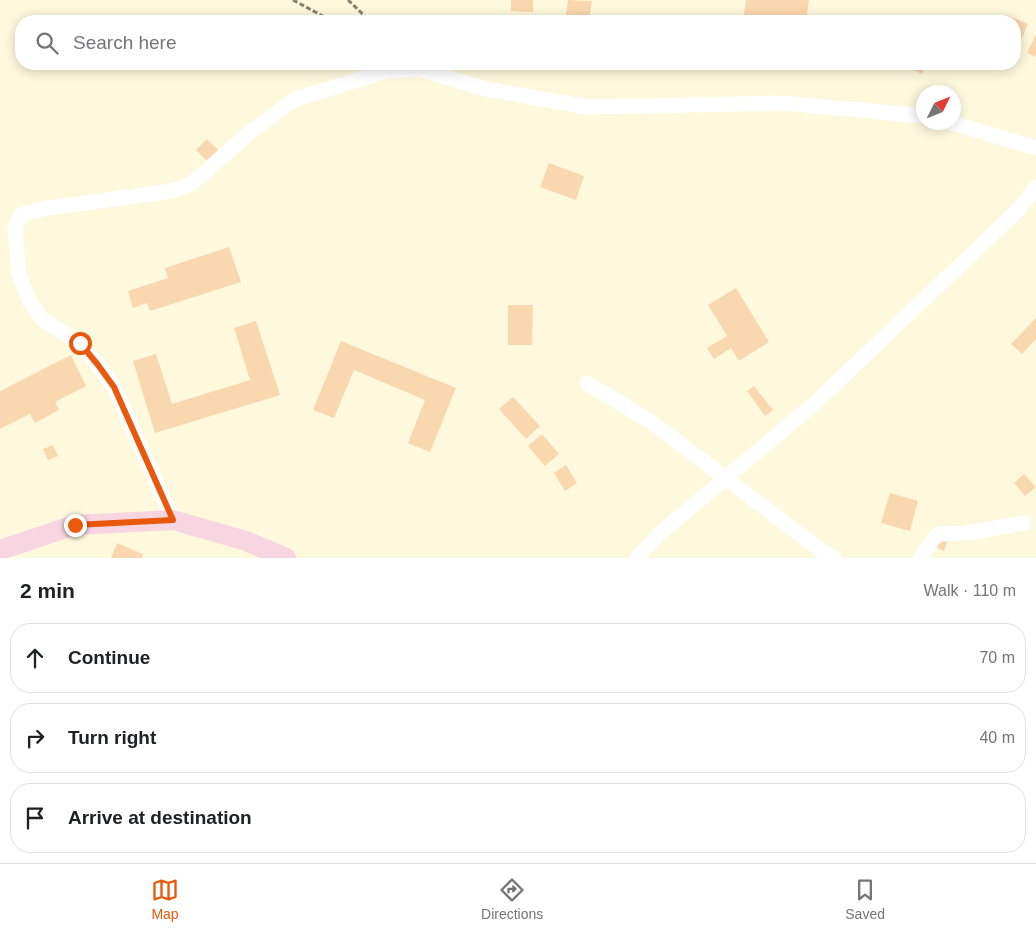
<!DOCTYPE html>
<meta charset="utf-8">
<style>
:root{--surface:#fff;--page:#f2f2f2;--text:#202124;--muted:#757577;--line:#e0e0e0;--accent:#ea580c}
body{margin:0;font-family:Arial,sans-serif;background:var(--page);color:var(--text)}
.compass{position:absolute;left:916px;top:85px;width:45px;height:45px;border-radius:50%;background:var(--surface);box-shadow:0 2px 12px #0003;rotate:47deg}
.stop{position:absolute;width:15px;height:15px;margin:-11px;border:4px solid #ea580c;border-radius:50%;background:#fff}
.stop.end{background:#ea580c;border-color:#fff;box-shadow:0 1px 5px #0008}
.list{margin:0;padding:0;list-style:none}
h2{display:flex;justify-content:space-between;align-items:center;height:65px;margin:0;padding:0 20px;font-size:21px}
h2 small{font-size:16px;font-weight:400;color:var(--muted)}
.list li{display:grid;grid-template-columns:32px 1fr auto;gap:15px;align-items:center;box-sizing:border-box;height:70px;margin:0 10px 10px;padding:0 10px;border:1px solid var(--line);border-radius:20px}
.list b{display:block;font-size:19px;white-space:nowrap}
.list em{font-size:16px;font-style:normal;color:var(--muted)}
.icon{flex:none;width:28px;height:28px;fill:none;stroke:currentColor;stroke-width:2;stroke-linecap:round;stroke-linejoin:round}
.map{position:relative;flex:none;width:1036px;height:558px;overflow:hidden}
.search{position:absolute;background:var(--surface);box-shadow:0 2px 12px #0003;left:15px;right:15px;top:15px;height:55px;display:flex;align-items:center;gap:12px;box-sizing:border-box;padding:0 18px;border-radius:20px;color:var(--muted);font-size:19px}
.sheet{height:305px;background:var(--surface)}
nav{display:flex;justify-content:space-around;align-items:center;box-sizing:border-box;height:70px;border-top:1px solid var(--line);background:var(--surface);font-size:14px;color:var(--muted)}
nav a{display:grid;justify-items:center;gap:2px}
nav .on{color:var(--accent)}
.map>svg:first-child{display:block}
</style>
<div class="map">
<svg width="1036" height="558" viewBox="0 0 1036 558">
<rect width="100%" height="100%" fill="#fef8dd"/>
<path fill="#fad8af" d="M511 0H533V12L511 11Z
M568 0 592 1 589 21H545V17L565 20Z
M746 0H809L806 21H743Z
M1007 15 1028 24 1017 49 1015 48V21H1005Z
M1036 34V57L1027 53Z
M904 64H926L922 74 902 66Z
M207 139 219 151 208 162 196 150Z
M549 163 584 176 576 200 540 187Z
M229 247 241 282 150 311 147 303 133 308 128 291 168 278 165 268Z
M736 288 769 342 739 361 731 348 714 359 707 348 727 336 708 305Z
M508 305H533L532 345H508Z
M1036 318V339L1022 354 1011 344Z
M256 321 280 395 155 433 133 361 156 354 172 404 250 380 234 328Z
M341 341 456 388 430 452 408 443 425 400 354 370 334 418 313 410Z
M71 355 86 386 55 402 59 410 35 423 30 414 0 429V391Z
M754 386 773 410 765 416 747 391Z
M513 397 540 426 526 439 499 409Z
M542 434 559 454 545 466 528 446Z
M53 445 58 456 48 460 43 449Z
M566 465 577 483 565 491 554 473Z
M1024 474 1036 487 1025 496 1014 483Z
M890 493 918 501 910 531 881 523Z
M936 538 947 542 944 551 933 546Z
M117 543 143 554 142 558H111Z"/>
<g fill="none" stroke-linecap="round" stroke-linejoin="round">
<path stroke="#86826f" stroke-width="3" stroke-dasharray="5 2.5" stroke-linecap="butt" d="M293 0 332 21
M348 0 370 21"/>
<path stroke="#fff" stroke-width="15" d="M949 122 1036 148
M587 383 653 423 823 552 834 558
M173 520 114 387 98 365 80 343 42 319 28 299 18 270 15 227 21 215 42 209 171 191 191 184 254 129 296 99 387 71 419 69 486 89 587 107 783 103 924 116
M637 558 659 534 814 404 1018 210 1036 187
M920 558 935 537 940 534 966 533 1024 523"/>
<path stroke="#f7d6e1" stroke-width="20" d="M0 550 75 525 173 520 246 541 286 558"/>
</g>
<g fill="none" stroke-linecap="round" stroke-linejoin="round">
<path stroke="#ea580c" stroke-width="6" d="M75 525 173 520 114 387 98 365 80 343"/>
</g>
</svg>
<svg class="compass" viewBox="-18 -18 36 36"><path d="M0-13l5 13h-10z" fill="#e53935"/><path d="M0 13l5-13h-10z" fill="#757577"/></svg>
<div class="stop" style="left:80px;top:343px"></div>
<div class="stop end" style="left:75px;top:525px"></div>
<div class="search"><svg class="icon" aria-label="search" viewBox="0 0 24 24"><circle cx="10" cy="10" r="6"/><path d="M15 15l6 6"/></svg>Search here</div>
</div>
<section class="sheet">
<h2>2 min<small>Walk · 110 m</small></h2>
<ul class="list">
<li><svg class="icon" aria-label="ahead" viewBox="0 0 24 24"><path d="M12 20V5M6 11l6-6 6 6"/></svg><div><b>Continue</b></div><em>70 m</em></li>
<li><svg class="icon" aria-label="right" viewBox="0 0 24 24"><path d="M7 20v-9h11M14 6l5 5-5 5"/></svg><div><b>Turn right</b></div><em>40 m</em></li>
<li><svg class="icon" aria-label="arrive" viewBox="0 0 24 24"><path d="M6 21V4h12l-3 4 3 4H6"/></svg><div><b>Arrive at destination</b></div></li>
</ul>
</section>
<nav>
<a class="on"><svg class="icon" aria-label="map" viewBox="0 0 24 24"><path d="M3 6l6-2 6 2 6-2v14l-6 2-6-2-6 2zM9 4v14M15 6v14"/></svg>Map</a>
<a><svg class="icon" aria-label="directions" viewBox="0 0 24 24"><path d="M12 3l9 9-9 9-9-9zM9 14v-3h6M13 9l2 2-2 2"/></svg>Directions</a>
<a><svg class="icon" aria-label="saved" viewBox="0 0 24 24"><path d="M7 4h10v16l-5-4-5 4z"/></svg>Saved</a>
</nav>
